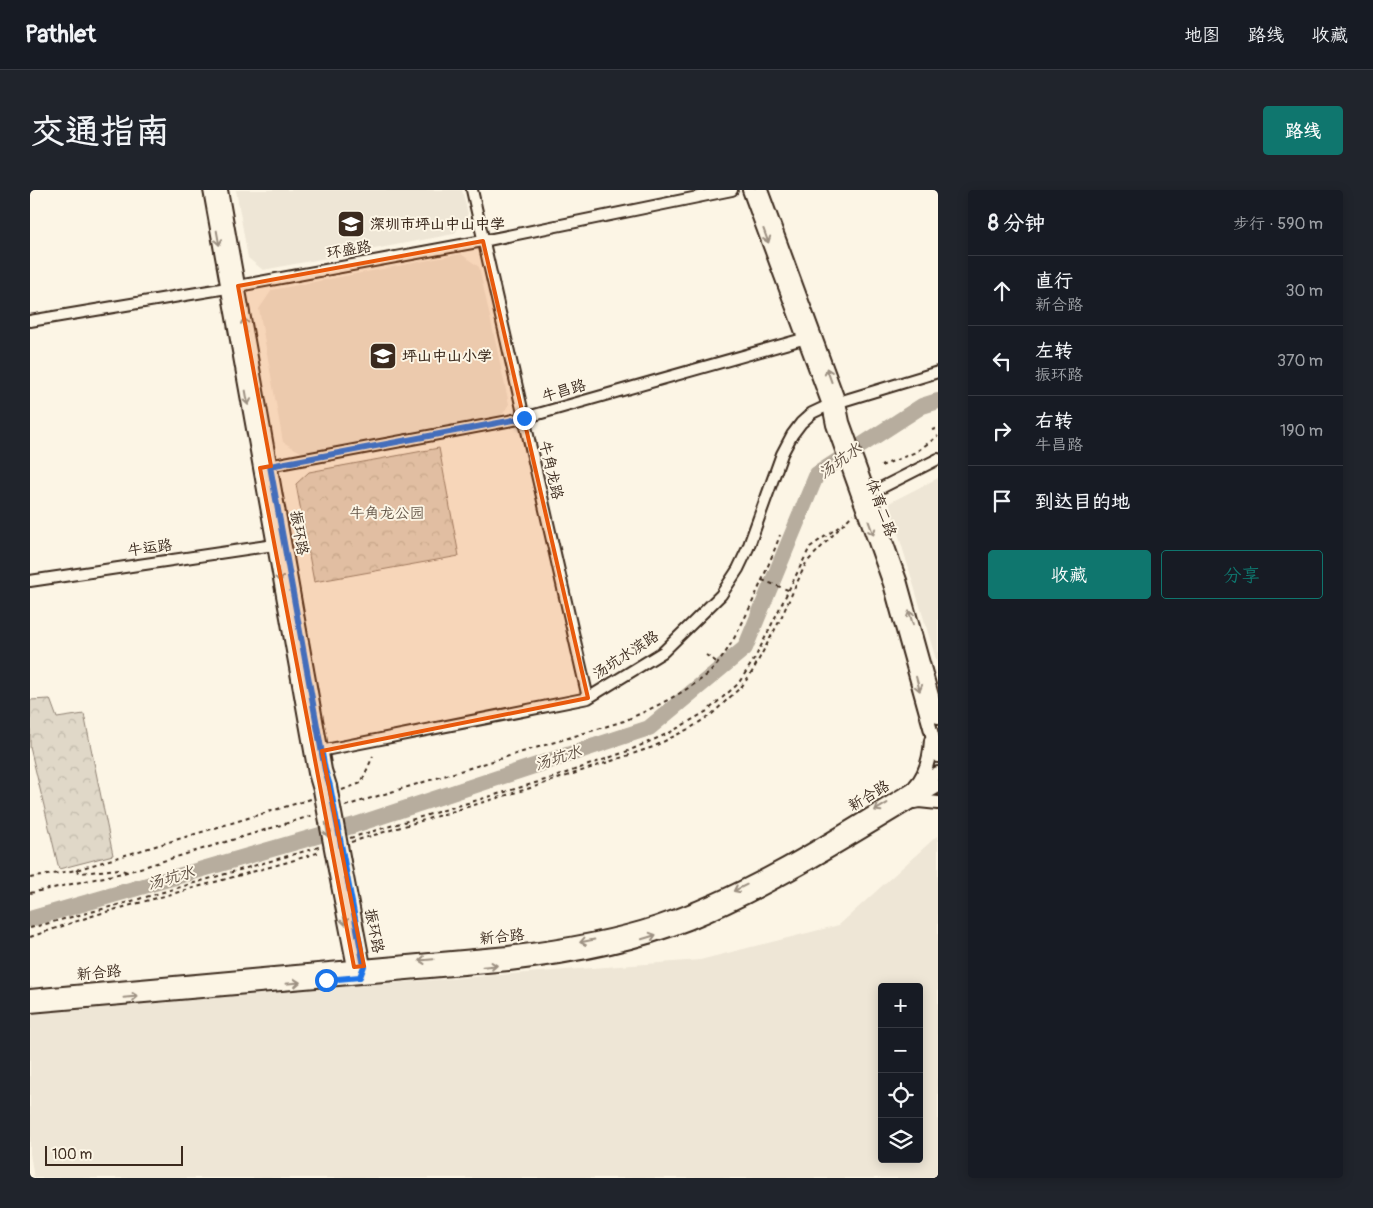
<!DOCTYPE html>
<html lang="zh">
<meta charset="utf-8">
<style>
:root{--surface:#171b24;--page:#20242c;--text:#f1f3f6;--muted:#9ea1a6;--line:#363941;--accent:#0f766e}
body{margin:0;font-family:Pangolin,"LXGW WenKai TC",sans-serif;background:var(--page);color:var(--text)}
.controls{position:absolute;right:15px;bottom:15px;display:grid;overflow:hidden;border-radius:5px;box-shadow:0 2px 12px #0003}
.controls button{width:45px;height:45px;display:grid;place-items:center;padding:0;border:0;border-bottom:1px solid var(--line);background:var(--surface);color:var(--text);font:25px sans-serif}
.scale{position:absolute;left:15px;bottom:12px;width:138px;box-sizing:border-box;padding-left:5px;border:2px solid #3b2a1e;border-top:0;font-size:14px;line-height:18px;white-space:nowrap;color:#3b2a1e;-webkit-text-stroke:4px #fcf5e5;paint-order:stroke}
.stop{position:absolute;width:15px;height:15px;margin:-11px;border:4px solid #1a73e8;border-radius:50%;background:#fff}
.stop.end{background:#1a73e8;border-color:#fff;box-shadow:0 1px 5px #0008}
.list{margin:0;padding:0;list-style:none}
h2{display:flex;justify-content:space-between;align-items:center;height:65px;margin:0;padding:0 20px;font-size:21px}
h2 small{font-size:16px;font-weight:400;color:var(--muted)}
.list li{display:grid;grid-template-columns:32px 1fr auto;gap:15px;align-items:center;box-sizing:border-box;height:70px;padding:0 20px;border-top:1px solid var(--line)}
.list b{display:block;font-size:19px;white-space:nowrap}
.list p{margin:0;font-size:16px;white-space:nowrap;color:var(--muted)}
.list em{font-size:16px;font-style:normal;color:var(--muted)}
.actions{display:flex;gap:10px;padding:15px 20px}
.actions a{flex:1;padding:11px 0;border:1px solid var(--accent);border-radius:5px;text-align:center;font-size:18px;color:var(--accent)}
.actions .main{background:var(--accent);color:#fff}
.icon{flex:none;width:28px;height:28px;fill:none;stroke:currentColor;stroke-width:2;stroke-linecap:round;stroke-linejoin:round}
.map{position:relative;flex:none;width:908px;height:988px;overflow:hidden;border-radius:5px}
header{display:flex;align-items:center;gap:30px;box-sizing:border-box;height:70px;padding:0 25px;background:var(--surface);border-bottom:1px solid var(--line)}
header strong{font-size:24px}
nav{display:flex;gap:28px;margin-inline-start:auto;font-size:18px}
.intro{display:flex;align-items:center;justify-content:space-between;box-sizing:border-box;height:120px;padding:0 30px}
h1{margin:0;font-size:35px}
.button{padding:12px 22px;border-radius:5px;background:var(--accent);color:#fff;font-size:18px;font-weight:700}
main{display:flex;gap:30px;padding:0 30px}
aside{flex:1;background:var(--surface);border-radius:5px;box-shadow:0 2px 12px #0003}
.map>svg:first-child{display:block}
</style>
<header>
<strong>Pathlet</strong>
<nav><a>地图</a><a>路线</a><a>收藏</a></nav>
</header>
<div class="intro"><h1>交通指南</h1><a class="button">路线</a></div>
<main>
<div class="map">
<svg width="908" height="988" viewBox="0 0 908 988">
<defs>
<pattern id="park-crowns" width="20" height="18" patternUnits="userSpaceOnUse" patternTransform="scale(1.25)"><rect width="20" height="18" fill="#e0d8c8"/><path d="M2 6a3 3 0 1 1 6 0M12 15a3 3 0 1 1 6 0" fill="none" stroke="#c1baab"/></pattern>
</defs>
<rect width="100%" height="100%" fill="#fcf5e5"/>
<filter id="ink" filterUnits="userSpaceOnUse"><feTurbulence type="fractalNoise" baseFrequency=".02" numOctaves="2"/><feDisplacementMap in="SourceGraphic" scale="10" xChannelSelector="R" yChannelSelector="G"/><feConvolveMatrix kernelMatrix="1 2 1 2 8 2 1 2 1" color-interpolation-filters="sRGB"/></filter>
<g filter="url(#ink)">
<path fill="#eee6d6" fill-rule="evenodd" d="M206 0H432L438 24 424 44 233 80 218 68Z
M431 64 449 77 479 214 469 230 276 265 253 252 229 119 242 100Z
M908 288V476L859 313Z
M908 645V988H4L0 964V820L670 770 809 735ZM852 797H889V969H852Z"/>
<path fill="url(#park-crowns)" stroke="#8e8173" d="M409 258 429 366 284 392 266 294 279 282Z
M20 509 27 528 54 524 83 665 29 679 0 557V510Z"/>
<g fill="none" stroke-linecap="round" stroke-linejoin="round">
<path stroke="#b7ad9e" stroke-width="16" d="M0 729 325 635 619 538 715 458 787 284 892 216 908 211"/>
<g stroke="#3b2a1e" stroke-width="14">
<path id="minor" d="M442 0 558 508
M0 131 197 98 453 51 702 0
M809 212 908 182
M233 277 494 228 780 147
M833 307 908 269
M0 391 244 355
M285 562 558 508 633 462 691 405 708 379 718 358 752 264 762 245 771 233 782 223 799 215"/>
</g>
<g stroke="#3b2a1e" stroke-width="16">
<path id="tertiary" d="M180 0 285 583 290 600
M191 0 295 580 300 596
M719 0 799 215 803 235 860 394 908 566
M731 0 809 212 813 232 870 390 908 527
M885 596C896 584 900 566 901 550
M884 612 889 611 908 613
M315 677 334 776 332 782
M305 680 324 777 328 782
M0 806 478 763C528 757 579 749 627 733 728 699 817 638 908 583
M0 816 479 774C540 767 601 756 659 733 747 697 827 644 908 596"/>
</g>
<path stroke="#3b2a1e" stroke-width="2" stroke-dasharray="4 4" stroke-linecap="butt" d="M902 240 908 238
M851 276 886 262 908 246
M732 390 758 400
M676 465 688 473
M312 600 331 593 343 566
M315 616 594 531C623 518 653 504 678 484 704 462 738 378 750 345
M320 648 522 588 598 561 639 543 677 521 708 494 725 468 780 357 810 336
M321 652 507 596 623 557 662 537 682 524 712 496 722 482 751 428 776 373 823 324
M46 680 51 683 89 679 97 682
M0 688 46 680 281 609
M0 703 97 682 284 625
M0 738 95 713 289 657
M0 747 65 725 258 672 290 662"/>
<use href="#minor" stroke="#fcf5e5" stroke-width="10"/>
<use href="#tertiary" stroke="#fcf5e5" stroke-width="12"/>
<g stroke="#3b2a1e" stroke-width="16" stroke-linecap="butt">
<path id="tertiary-bridge" d="M300 596 315 677
M290 600 305 680"/>
</g>
<use href="#tertiary-bridge" stroke="#fcf5e5" stroke-width="12"/>
</g>
<defs><path id="oneway-shaft" d="M-6 0H5M1.5-3L5.5 0L1.5 3" fill="none" stroke-width="1.6" stroke-linecap="round" stroke-linejoin="round" transform="scale(1.25)"/></defs>
<g stroke="#9c9082">
<use href="#oneway-shaft" transform="translate(736 46) rotate(70)"/>
<use href="#oneway-shaft" transform="translate(188 48) rotate(80)"/>
<use href="#oneway-shaft" transform="translate(215 135) rotate(-100)"/>
<use href="#oneway-shaft" transform="translate(799 185) rotate(-110)"/>
<use href="#oneway-shaft" transform="translate(217 208) rotate(80)"/>
<use href="#oneway-shaft" transform="translate(841 338) rotate(70)"/>
<use href="#oneway-shaft" transform="translate(249 385) rotate(80)"/>
<use href="#oneway-shaft" transform="translate(881 428) rotate(-106)"/>
<use href="#oneway-shaft" transform="translate(888 494) rotate(75)"/>
<use href="#oneway-shaft" transform="translate(851 617) rotate(149)"/>
<use href="#oneway-shaft" transform="translate(297 640) rotate(80)"/>
<use href="#oneway-shaft" transform="translate(710 698) rotate(154)"/>
<use href="#oneway-shaft" transform="translate(314 728) rotate(79)"/>
<use href="#oneway-shaft" transform="translate(619 747) rotate(-17)"/>
<use href="#oneway-shaft" transform="translate(557 751) rotate(169)"/>
<use href="#oneway-shaft" transform="translate(396 770) rotate(175)"/>
<use href="#oneway-shaft" transform="translate(460 776) rotate(-5)"/>
<use href="#oneway-shaft" transform="translate(263 793) rotate(-5)"/>
<use href="#oneway-shaft" transform="translate(101 807) rotate(-5)"/>
</g>
</g>
<g fill="none" stroke-linecap="round" stroke-linejoin="round" filter="url(#ink)">
<path stroke="#1a73e8" stroke-width="6" d="M296 790 330 787 334 776 300 596 295 580 240 276 494 228"/>
</g>
<path fill="#e8590c" fill-opacity="0.2" stroke="#e8590c" stroke-width="4" stroke-linejoin="round" d="M453 51 558 508 292 561 334 776 324 777 230 278 241 276 208 96Z"/>
<defs>
<g id="school-square" transform="scale(1.4375)"><rect x="-9" y="-9" width="18" height="18" rx="4" fill="#3b2a1e" stroke="#fcf5e5"/><path d="M0-5L7-2L0 1L-7-2ZM-4 1L0 2.5L4 1V4Q0 6-4 4Z" fill="#fff"/></g>
</defs>
<g fill-rule="evenodd">
<use href="#school-square" x="321" y="34"/>
<use href="#school-square" x="353" y="166"/>
</g>
<g text-anchor="middle" dominant-baseline="central" stroke-width="4" stroke-linejoin="round" paint-order="stroke">
<g font-size="15" font-weight="bold" fill="#3b2a1e" stroke="#fcf5e5" text-anchor="start">
<text x="340" y="34">深圳市坪山中山中学</text>
<text x="372" y="166">坪山中山小学</text>
</g>
<g font-size="15" fill="#3b2a1e" stroke="#fcf5e5">
<text transform="translate(319 60) rotate(-10)">环盛路</text>
<text transform="translate(534 201) rotate(-16)">牛昌路</text>
<text transform="translate(521 280) rotate(77)">牛角龙路</text>
<text transform="translate(851 318) rotate(70)">体育二路</text>
<text transform="translate(269 343) rotate(80)">振环路</text>
<text transform="translate(120 358) rotate(-8)">牛运路</text>
<text transform="translate(596 465) rotate(-33)">汤坑水滨路</text>
<text transform="translate(839 606) rotate(-31)">新合路</text>
<text transform="translate(344 741) rotate(79)">振环路</text>
<text transform="translate(472 747) rotate(-6)">新合路</text>
<text transform="translate(69 783) rotate(-5)">新合路</text>
</g>
<g font-size="15" fill="#645648" stroke="#fcf5e5">
<text x="357" y="323">牛角龙公园</text>
</g>
<g font-size="16" font-style="italic" fill="#605144" stroke="#fcf5e5">
<text transform="translate(810 271) rotate(-36)">汤坑水</text>
<text transform="translate(528 568) rotate(-18)">汤坑水</text>
<text transform="translate(141 688) rotate(-16)">汤坑水</text>
</g>
</g>
</svg>
<div class="controls">
<button>+</button>
<button>−</button>
<button><svg class="icon" aria-label="locate" viewBox="0 0 24 24"><circle cx="12" cy="12" r="6"/><path d="M12 2v4M12 18v4M2 12h4M18 12h4"/></svg></button>
<button><svg class="icon" aria-label="layers" viewBox="0 0 24 24"><path d="M12 4l9 5-9 5-9-5zM3 14l9 5 9-5"/></svg></button>
</div>
<div class="scale">100 m</div>
<div class="stop" style="left:296px;top:790px"></div>
<div class="stop end" style="left:494px;top:228px"></div>
</div>
<aside>
<h2>8 分钟<small>步行 · 590 m</small></h2>
<ul class="list">
<li><svg class="icon" aria-label="ahead" viewBox="0 0 24 24"><path d="M12 20V5M6 11l6-6 6 6"/></svg><div><b>直行</b><p>新合路</p></div><em>30 m</em></li>
<li><svg class="icon" aria-label="left" viewBox="0 0 24 24"><path d="M17 20v-9H6M10 6l-5 5 5 5"/></svg><div><b>左转</b><p>振环路</p></div><em>370 m</em></li>
<li><svg class="icon" aria-label="right" viewBox="0 0 24 24"><path d="M7 20v-9h11M14 6l5 5-5 5"/></svg><div><b>右转</b><p>牛昌路</p></div><em>190 m</em></li>
<li><svg class="icon" aria-label="arrive" viewBox="0 0 24 24"><path d="M6 21V4h12l-3 4 3 4H6"/></svg><div><b>到达目的地</b></div></li>
</ul>
<div class="actions"><a class="main">收藏</a><a>分享</a></div>
</aside>
</main>
